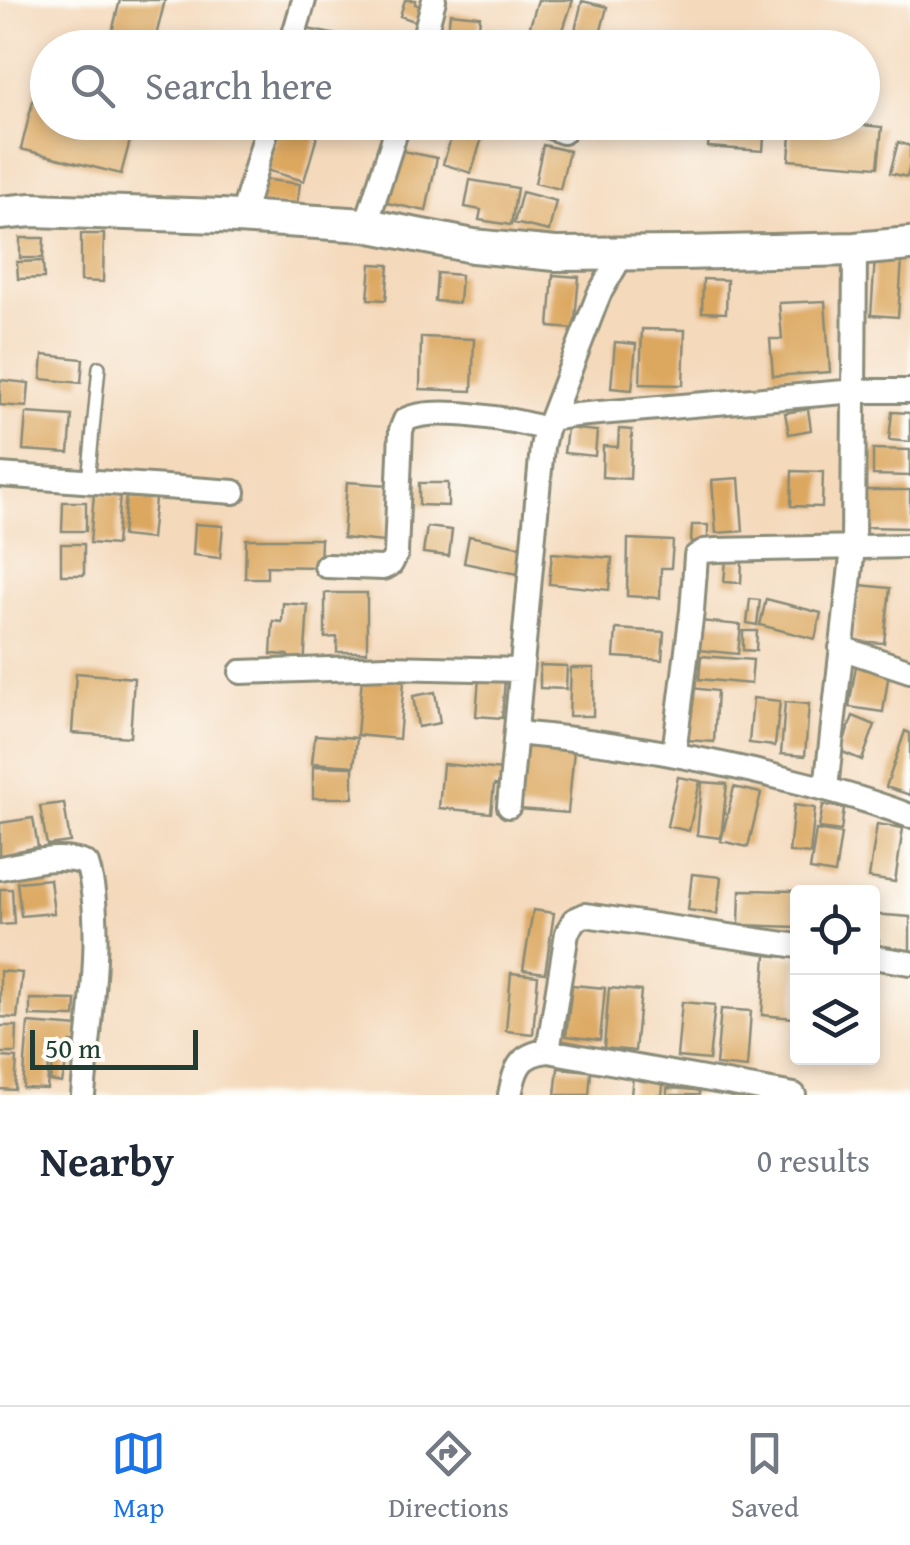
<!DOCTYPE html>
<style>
:root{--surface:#fff;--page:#f2f2f3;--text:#1f2937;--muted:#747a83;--line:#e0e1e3;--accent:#1a73e8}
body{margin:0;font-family:"Gentium Book Plus",serif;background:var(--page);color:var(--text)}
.controls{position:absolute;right:30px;bottom:30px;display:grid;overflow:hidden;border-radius:10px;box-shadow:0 5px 15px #0003}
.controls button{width:90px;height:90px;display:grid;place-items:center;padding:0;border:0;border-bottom:2px solid var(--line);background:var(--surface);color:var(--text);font:50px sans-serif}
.scale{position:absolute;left:30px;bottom:25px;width:168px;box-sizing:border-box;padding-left:10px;border:5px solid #1f3d34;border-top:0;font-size:28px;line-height:35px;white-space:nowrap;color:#1f3d34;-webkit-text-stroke:8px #fdfcf7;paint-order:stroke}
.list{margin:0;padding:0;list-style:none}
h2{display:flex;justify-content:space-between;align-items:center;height:130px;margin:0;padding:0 40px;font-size:42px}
h2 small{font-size:32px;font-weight:400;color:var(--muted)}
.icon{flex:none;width:55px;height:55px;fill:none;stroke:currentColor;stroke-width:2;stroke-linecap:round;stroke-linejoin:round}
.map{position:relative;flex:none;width:910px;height:1095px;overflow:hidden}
.search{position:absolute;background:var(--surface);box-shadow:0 5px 15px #0003;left:30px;right:30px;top:30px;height:110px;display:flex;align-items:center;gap:25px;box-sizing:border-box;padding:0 35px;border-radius:55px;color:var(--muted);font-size:38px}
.sheet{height:310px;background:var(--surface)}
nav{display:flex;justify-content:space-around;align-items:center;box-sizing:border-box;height:140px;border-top:2px solid var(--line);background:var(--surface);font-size:28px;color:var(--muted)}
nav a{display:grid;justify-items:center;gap:5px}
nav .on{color:var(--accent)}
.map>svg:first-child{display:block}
</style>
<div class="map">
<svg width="910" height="1095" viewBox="0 0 910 1095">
<rect width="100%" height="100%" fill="#fdfcf7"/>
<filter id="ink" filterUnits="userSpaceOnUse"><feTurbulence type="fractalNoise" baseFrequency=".01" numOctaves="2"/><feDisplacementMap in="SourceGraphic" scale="20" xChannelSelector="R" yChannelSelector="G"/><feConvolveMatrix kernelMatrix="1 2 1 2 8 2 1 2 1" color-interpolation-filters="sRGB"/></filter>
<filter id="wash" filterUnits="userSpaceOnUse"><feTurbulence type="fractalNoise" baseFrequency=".0048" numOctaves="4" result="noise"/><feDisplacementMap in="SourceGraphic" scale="40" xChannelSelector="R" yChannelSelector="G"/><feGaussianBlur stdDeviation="2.25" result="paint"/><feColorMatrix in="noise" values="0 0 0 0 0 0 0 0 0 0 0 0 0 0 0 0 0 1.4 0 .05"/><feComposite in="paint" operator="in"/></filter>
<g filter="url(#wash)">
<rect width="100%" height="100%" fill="#f4d9bb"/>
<g id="blocks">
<path fill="#dca75e" d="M120 0H165L153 48H108Z
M405 0H416L415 4 422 7 417 22 400 16Z
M538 0H573L559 42 528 33Z
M582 1 607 7 597 46 573 39Z
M450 13 480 16 478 43 447 40Z
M489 27 520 37 516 48H482Z
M307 29 342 36 340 48H303Z
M39 76 48 78V122H135L121 174 21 149Z
M280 122H308L320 126 304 181 266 170Z
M365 122H385L383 132 364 129Z
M456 122H487L471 173 443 164Z
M710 122H765L763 151 708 147Z
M792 122H831L882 127 878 167 789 160Z
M898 142 910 146V165L907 177 890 173Z
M543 145 569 151 560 189 535 183Z
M398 150 437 158 426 211 387 203Z
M262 179 300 184 296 209 258 204Z
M470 180 517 188 511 225 479 220 481 210 465 207Z
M522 192 556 201 549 231 514 223Z
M81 234H104L103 282 81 281Z
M20 238H44L43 258H20Z
M875 258 902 260 898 317 871 315Z
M43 261 44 278 18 279 17 262Z
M371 264 389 265 386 300 368 299Z
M437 273 461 275 459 303 435 301Z
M553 275 579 277 574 329 549 327Z
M703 279 727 280 726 313 702 312Z
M825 301 830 372 773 376 770 339H782L779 303Z
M642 329 685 330 683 385 640 384Z
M421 337 474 339 472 391 420 389Z
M615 342 636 344 632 390 611 388Z
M43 355 83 359 81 383 41 379Z
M0 380 29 383 27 407 0 405Z
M808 409 811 430 789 434 785 413Z
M892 412 910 413V442L889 440Z
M26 413 72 416 69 453 23 450Z
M567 428 597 431 595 456 564 453Z
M619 429 632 430 630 479 602 477 603 446 618 447Z
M873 449 910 450V476L873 475Z
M792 471 823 472 822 507 791 506Z
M739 478 743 531 716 533 712 480Z
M347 482 388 485 384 542 343 538Z
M419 483H448V506L419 505Z
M865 490H910V528L864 527Z
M94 493 120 495 116 545 90 543Z
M126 497 155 499 151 539 122 536Z
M63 502H86V531H62Z
M195 524 223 526 220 558 193 555Z
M692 525H708V542H691Z
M427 527 452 530 449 556 423 553Z
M469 536 523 547 518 574 464 563Z
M246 539H321L320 567 267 566V578H245Z
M628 539 673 541 671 568H661L660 598 627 596Z
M61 544H84V575H61Z
M552 553 612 558 609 590 549 584Z
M726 560 742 561 741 583 724 582Z
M860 585 890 588 884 643 854 641Z
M325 593H367V652H337V637L325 638Z
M750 599 760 600 757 625 747 623Z
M766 599 821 613 815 639 760 625Z
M283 603 308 605 304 668 287 667 288 655 271 654 273 621 282 622Z
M700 621 741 625 738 654 698 650Z
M616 629 664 632 662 660 614 657Z
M743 631H757L756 651 743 650Z
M701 656 753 660 751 684 699 679Z
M540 665 567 666 566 689 540 688Z
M856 666 889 672 883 712 849 707Z
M571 668H594L593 716H569Z
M76 673 134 678 130 737 72 733Z
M362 677 404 681 399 739 357 735Z
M479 677 505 678 502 718 476 716Z
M692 688 717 691 714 742 688 740Z
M435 692 440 723 418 727 413 696Z
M753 698 780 701 775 746 749 743Z
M785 702 809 704 805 756 781 754Z
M853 716 875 725 862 760 840 751Z
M905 731 910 733V795L886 787Z
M315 735 357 738 354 766 312 763Z
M524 746 574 750 568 813 519 809Z
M443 764 503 770 501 786 494 785 491 813 439 808Z
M313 766 353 767V798H313Z
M678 777 700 781 689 831 667 826Z
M702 782 727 784 721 838 697 835Z
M734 787 761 793 748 847 721 841Z
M64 803 70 842 47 845 40 806Z
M794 805 815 808 810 854 789 852Z
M823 805 844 808 841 831 819 828Z
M33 818 38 847 18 851 19 856 0 859V823Z
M877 824 903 828 895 882 869 878Z
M816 830 841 834 835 874 810 870Z
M692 874 721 877 717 914 688 910Z
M50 879 54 913 21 916 17 882Z
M0 889H12L14 924 0 925Z
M740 890 798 891V927L739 925Z
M533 910 554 913 545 973 523 970Z
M872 914 910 917V951L878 949 879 940H872Z
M766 955 797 958 793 1018 762 1015Z
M0 971 22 973 17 1018 0 1017Z
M511 973 538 976 533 1034 506 1031Z
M572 985 605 988 600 1040 566 1036Z
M609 988 641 991 635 1051 604 1048Z
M30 999 76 1000 75 1017 30 1016Z
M682 1002 715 1005 709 1060 677 1057Z
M721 1009 751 1011 747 1068 716 1065Z
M28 1023 79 1027 78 1043 71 1042 70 1054 50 1052 47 1089 23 1088Z
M0 1026H17L16 1053H0Z
M0 1057 17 1058 15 1090 0 1089Z
M54 1057 67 1060 62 1083 50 1081Z
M558 1068 591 1071 589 1095H555Z
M633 1075 664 1078 662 1095H631Z
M667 1088 699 1090V1095H667Z"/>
</g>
</g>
<g filter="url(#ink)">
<use href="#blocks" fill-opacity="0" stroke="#8a8b78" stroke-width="2.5"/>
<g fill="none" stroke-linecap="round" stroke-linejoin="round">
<g stroke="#8a8b78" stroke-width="16">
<path id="lane" d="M88 482 99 367"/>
</g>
<g stroke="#8a8b78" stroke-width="28">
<path id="street" d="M290 48 304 0
M421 48 434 0
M537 122 563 132
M242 217 269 122
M366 225 399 122
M551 419 599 294 623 253
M0 475 234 492
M326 566 383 568 391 564 396 554 401 430 405 420C433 405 515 420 546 429
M841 648 910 671
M241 672 387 667 521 670
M516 733C596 740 675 753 753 771 807 784 859 796 910 816
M674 753 692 611 696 556 704 551 716 550 910 546
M826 788 853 548 855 249
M509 806 542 447 546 429 551 419 576 415 856 391H910
M0 868C28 863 59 853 87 864 106 923 88 1032 83 1095
M872 957 910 963
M548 1051 567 933 574 920 585 915 798 946
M510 1095C515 1069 519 1054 548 1051L794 1095"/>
</g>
<g stroke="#8a8b78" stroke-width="38">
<path id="secondary" d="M0 213 32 210 221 216 366 225 473 246 555 254 682 253 855 249 910 244"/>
</g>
<use href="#lane" stroke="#fff" stroke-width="11"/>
<use href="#street" stroke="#fff" stroke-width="22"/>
<use href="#secondary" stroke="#fff" stroke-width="32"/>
</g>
</g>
</svg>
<div class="controls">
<button><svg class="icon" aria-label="locate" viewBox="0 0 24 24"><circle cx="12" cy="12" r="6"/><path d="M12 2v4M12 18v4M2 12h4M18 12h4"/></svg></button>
<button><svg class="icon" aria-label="layers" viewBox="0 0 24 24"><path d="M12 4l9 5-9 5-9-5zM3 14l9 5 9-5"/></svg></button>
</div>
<div class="scale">50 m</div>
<div class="search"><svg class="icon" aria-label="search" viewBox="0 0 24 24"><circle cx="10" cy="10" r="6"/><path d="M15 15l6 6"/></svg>Search here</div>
</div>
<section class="sheet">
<h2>Nearby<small>0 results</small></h2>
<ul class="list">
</ul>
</section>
<nav>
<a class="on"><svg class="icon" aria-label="map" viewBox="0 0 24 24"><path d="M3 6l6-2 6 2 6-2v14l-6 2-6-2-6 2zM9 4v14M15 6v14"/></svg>Map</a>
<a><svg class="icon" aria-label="directions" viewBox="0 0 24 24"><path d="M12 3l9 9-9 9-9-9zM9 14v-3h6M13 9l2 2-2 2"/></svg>Directions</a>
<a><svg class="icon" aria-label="saved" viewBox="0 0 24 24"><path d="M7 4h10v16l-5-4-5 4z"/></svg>Saved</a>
</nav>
